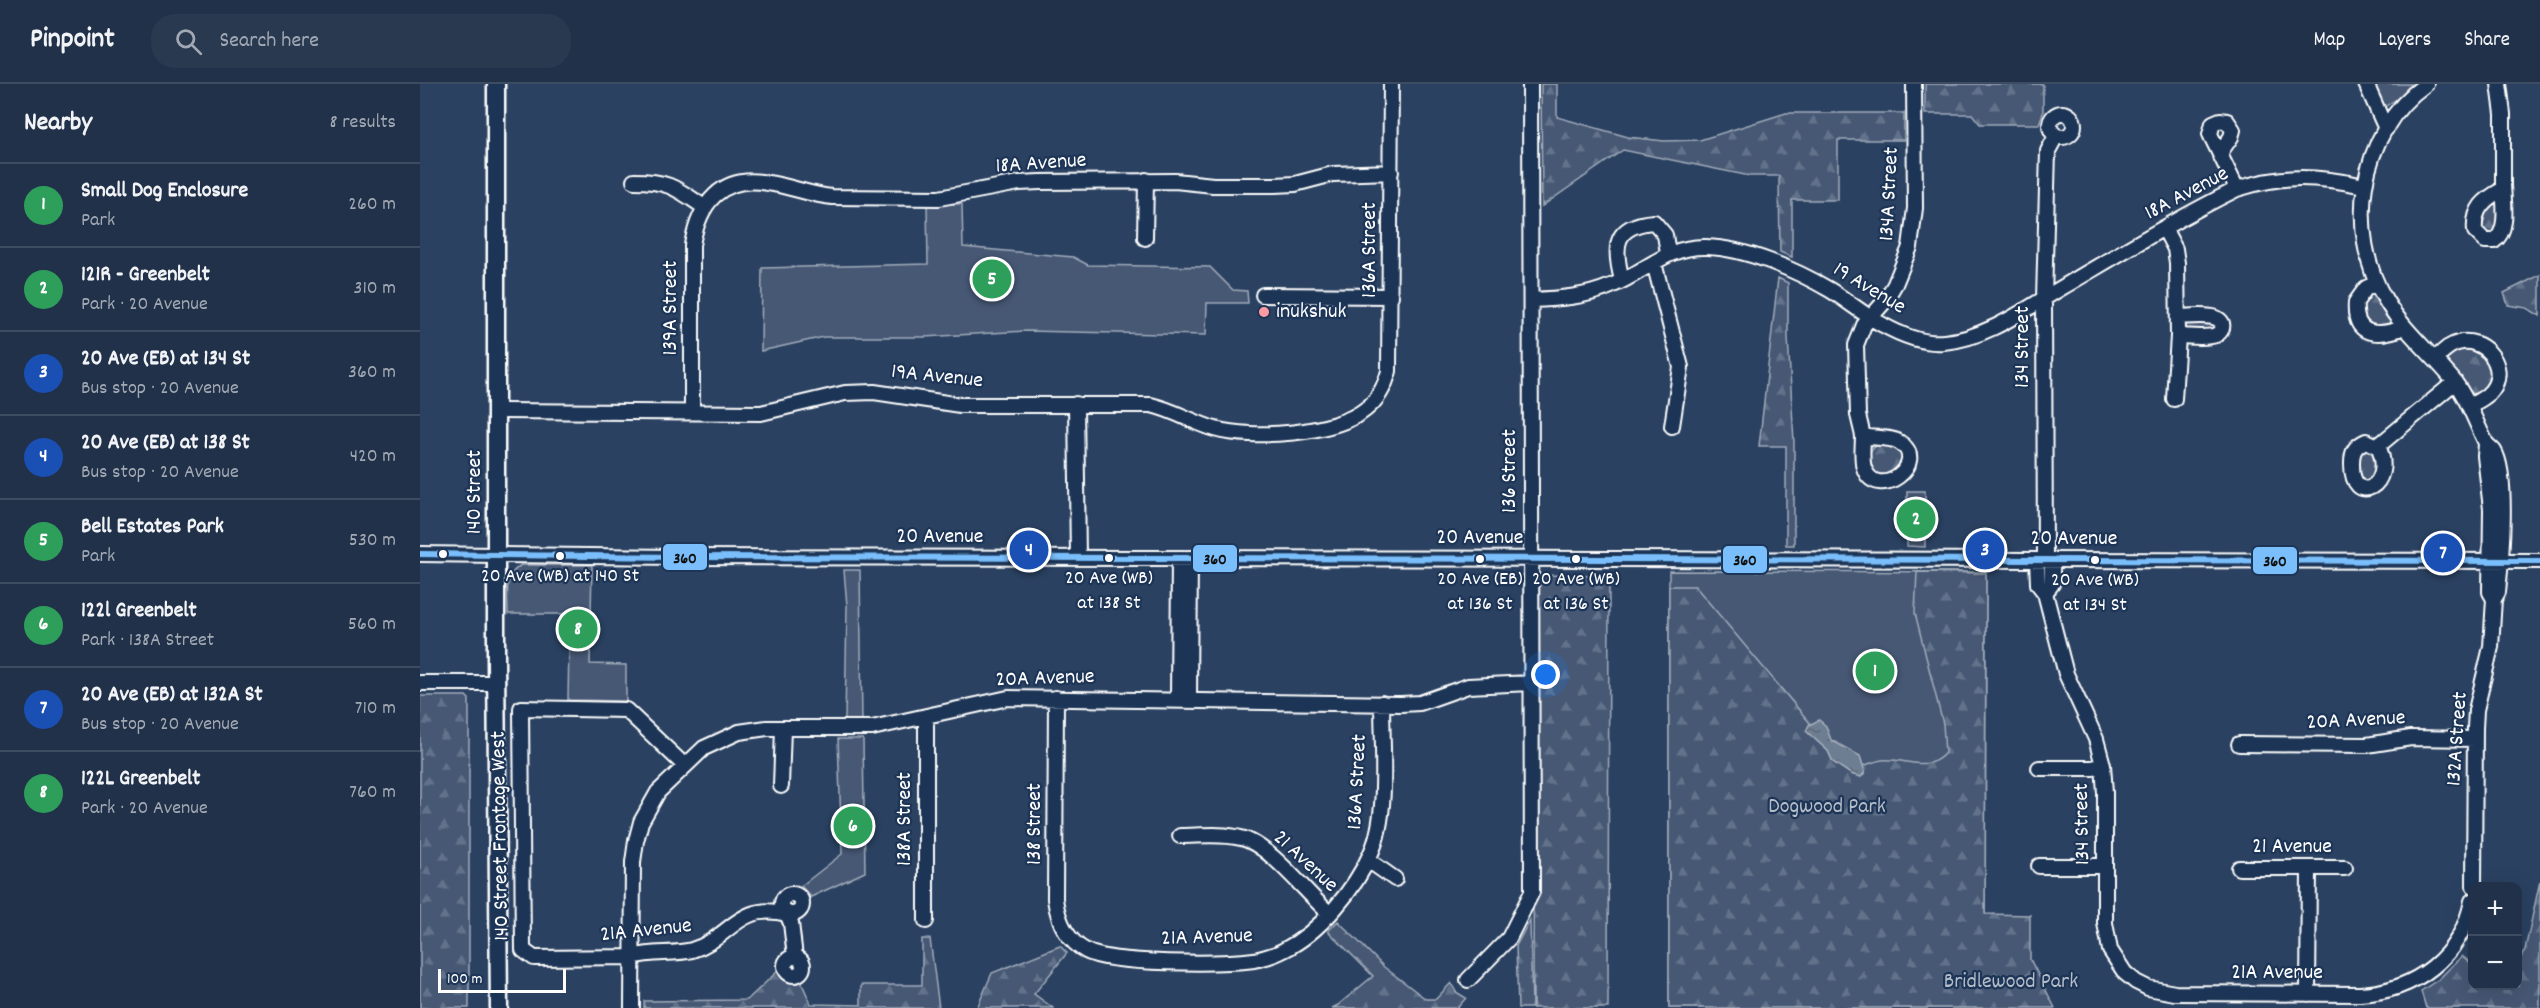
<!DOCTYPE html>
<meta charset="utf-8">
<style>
:root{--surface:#203149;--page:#283950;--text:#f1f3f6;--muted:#a2a9b4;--line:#3d4c61;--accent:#ff9aa2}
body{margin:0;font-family:Dekko,sans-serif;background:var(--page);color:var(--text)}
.controls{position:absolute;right:18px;bottom:18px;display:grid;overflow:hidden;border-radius:12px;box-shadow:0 6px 24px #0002}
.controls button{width:54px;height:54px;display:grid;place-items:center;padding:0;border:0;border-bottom:2px solid var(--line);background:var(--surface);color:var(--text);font:30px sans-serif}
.scale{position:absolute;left:18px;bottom:15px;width:128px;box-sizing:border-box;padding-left:6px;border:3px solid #fff;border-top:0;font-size:16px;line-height:21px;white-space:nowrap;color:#fff;-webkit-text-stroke:4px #1d3557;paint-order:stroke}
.you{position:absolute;left:1126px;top:591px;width:21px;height:21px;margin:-15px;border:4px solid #fff;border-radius:50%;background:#1a73e8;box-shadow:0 0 0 9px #1a73e833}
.badge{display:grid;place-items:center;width:39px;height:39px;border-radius:50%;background:var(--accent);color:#fff;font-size:20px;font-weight:700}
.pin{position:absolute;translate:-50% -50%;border:3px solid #fff;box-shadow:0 2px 6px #0006}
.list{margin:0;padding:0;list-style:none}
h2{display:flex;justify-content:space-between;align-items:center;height:78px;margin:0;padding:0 24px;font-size:26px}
h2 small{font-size:20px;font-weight:400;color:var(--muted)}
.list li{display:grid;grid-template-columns:39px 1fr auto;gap:18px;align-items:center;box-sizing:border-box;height:84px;padding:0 24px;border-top:2px solid var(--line)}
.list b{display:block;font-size:22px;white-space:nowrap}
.list p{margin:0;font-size:20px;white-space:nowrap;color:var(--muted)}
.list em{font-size:20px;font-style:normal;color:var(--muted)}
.icon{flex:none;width:33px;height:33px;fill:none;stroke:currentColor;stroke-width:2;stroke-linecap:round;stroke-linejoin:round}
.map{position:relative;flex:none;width:2120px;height:924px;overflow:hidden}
header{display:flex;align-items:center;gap:36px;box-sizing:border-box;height:84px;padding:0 30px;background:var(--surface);border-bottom:2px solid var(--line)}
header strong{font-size:28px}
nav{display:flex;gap:33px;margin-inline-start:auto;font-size:21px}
.search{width:420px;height:54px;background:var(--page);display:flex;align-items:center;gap:15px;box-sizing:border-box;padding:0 21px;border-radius:24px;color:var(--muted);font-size:22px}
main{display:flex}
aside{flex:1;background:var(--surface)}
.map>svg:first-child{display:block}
</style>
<header>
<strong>Pinpoint</strong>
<div class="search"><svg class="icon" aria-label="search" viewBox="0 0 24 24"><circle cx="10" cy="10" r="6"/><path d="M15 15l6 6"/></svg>Search here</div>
<nav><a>Map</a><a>Layers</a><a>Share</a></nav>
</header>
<main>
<aside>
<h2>Nearby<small>8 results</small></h2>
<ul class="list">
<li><span class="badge" style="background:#2e9e5b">1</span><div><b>Small Dog Enclosure</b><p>Park</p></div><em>260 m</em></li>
<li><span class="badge" style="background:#2e9e5b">2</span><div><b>121R - Greenbelt</b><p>Park · 20 Avenue</p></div><em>310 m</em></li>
<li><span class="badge" style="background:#1a4fb4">3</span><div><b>20 Ave (EB) at 134 St</b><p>Bus stop · 20 Avenue</p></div><em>360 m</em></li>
<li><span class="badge" style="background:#1a4fb4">4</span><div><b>20 Ave (EB) at 138 St</b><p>Bus stop · 20 Avenue</p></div><em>420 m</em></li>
<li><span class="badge" style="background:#2e9e5b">5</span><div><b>Bell Estates Park</b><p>Park</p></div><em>530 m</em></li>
<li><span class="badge" style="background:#2e9e5b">6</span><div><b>122l Greenbelt</b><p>Park · 138A Street</p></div><em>560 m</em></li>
<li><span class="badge" style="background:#1a4fb4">7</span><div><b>20 Ave (EB) at 132A St</b><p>Bus stop · 20 Avenue</p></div><em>710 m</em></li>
<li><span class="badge" style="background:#2e9e5b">8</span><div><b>122L Greenbelt</b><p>Park · 20 Avenue</p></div><em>760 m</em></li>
</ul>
</aside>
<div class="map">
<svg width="2120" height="924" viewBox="0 0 2120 924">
<defs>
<pattern id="forest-firs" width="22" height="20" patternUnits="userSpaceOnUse" patternTransform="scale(1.5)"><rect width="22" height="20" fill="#465975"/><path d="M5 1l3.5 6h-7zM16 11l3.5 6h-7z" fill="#62728a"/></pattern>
<pattern id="water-ripples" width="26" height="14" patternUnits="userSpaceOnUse" patternTransform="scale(1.5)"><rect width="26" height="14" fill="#6d7d92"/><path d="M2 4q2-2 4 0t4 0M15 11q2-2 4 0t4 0" fill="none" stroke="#5e6772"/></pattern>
</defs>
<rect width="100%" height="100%" fill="#2a4161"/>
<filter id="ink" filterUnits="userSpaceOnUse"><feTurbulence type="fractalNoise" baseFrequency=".0167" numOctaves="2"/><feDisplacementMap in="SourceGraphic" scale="12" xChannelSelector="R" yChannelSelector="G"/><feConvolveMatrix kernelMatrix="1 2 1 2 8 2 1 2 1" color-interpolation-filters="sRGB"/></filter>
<g filter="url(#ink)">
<path fill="#465975" stroke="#a2acba" stroke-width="1.5" d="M507 120H542L543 163 653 173 668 181 790 183 813 206 827 207 828 219H787L786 251 606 247 504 253H404L341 267 342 184 508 180Z
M1765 237 1796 240 1795 246 1765 247 1762 239Z
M1487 407H1505V463L1487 462Z
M101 481H172L170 580 206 581V617L148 616 149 560 142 530H88C88 511 83 492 101 481Z
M424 486H440L442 638 425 637 427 522Z
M1249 487 1566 488 1565 924H1249Z
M418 655H443L445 788 391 813 381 802 422 770Z"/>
<path fill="url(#forest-firs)" stroke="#a2acba" stroke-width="1.5" d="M1121 0H1137V33L1208 53 1244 57 1280 56 1366 29H1484V56H1418V116H1372V173L1360 168 1359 92H1330L1203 66 1122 122Z
M1505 0H1623V29L1619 40H1560L1552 30H1505Z
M1952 0H1999L1963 24Z
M2080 114 2079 148 2062 154V122Z
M2120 191V232L2107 224 2088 221 2084 209Z
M1358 194 1368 199V253L1374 358V461H1366V362H1339Z
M1951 208C1960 212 1973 231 1973 241L1954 246 1942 233 1941 219Z
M2053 262 2071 280 2072 298 2060 311C2046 311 2035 290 2026 280L2028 268Z
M1461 359C1476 360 1481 365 1484 379L1468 395 1452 388C1449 375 1446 366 1461 359Z
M1945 363 1955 366 1957 391 1953 397 1939 398 1937 370Z
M1497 488 1566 489 1565 830 1610 831V875L1635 924H1249V502H1275L1390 639 1387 647 1408 667 1413 678 1431 690 1441 693 1445 688 1443 682C1449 680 1455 677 1462 676 1484 673 1507 690 1525 669L1523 640 1495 529Z
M1114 491 1189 492 1188 924H1113Z
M0 612H46L49 615V924H0Z
M2120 797V924H2006L2001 907 2019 895 2042 872 2052 880V902H2098V878L2105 866Z
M1110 836 1112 924H1098L1096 862Z
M918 837 964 883 1006 915H1016L1031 899 1036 908 1046 914 1037 924H912L918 921 953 892 908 847Z
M502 855H510L519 924H224V917L327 916 359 886 368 893H379L391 920 441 921V901H502Z
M640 862 647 869 614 910 633 924H557L572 889Z"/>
<path fill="url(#water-ripples)" stroke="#a7b1be" stroke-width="1.5" d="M1399 636 1406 642 1411 656 1440 672 1445 688 1441 693 1431 690 1413 678 1408 667 1386 647 1389 641Z"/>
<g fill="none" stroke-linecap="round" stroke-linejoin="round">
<g stroke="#fff" stroke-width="18">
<path id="minor" d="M1946 0 1966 45
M2006 0C1938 48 1925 149 1966 217 1984 247 2012 270 2034 297 2048 315 2055 337 2065 357 2067 362 2071 363 2074 367 2089 390 2081 479 2078 508L2074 515
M2079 0 2083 30V100
M1630 41a12 12 0 1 1 24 0a12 12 0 1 1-24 0Z
M1800 69 1811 53 1813 46 1807 37 1800 36 1793 39 1790 50 1817 105
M214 97C249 97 256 104 284 123
M2083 99C2083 116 2090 146 2074 157H2065L2055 147C2053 124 2065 115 2083 105
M1745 146 1755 165 1757 179 1758 252 1754 315
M725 154 726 96
M1234 179 1261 283 1252 342
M1202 196C1193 162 1194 141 1234 138L1245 151 1248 169
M1956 199 1946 204 1936 218C1933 254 1959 253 1985 243
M843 211 971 212
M1111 216C1138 215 1166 213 1191 202 1226 188 1246 162 1286 163 1326 164 1376 186 1410 206 1428 217 1444 231 1463 241 1481 251 1503 260 1524 258 1566 255 1607 224 1643 203 1699 170 1758 134 1817 105 1863 90 1897 92 1944 102
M1758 233C1768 233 1806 227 1802 244 1801 247 1798 250 1796 251 1786 255 1769 252 1758 252
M2015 275C2022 269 2028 261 2038 259 2061 252 2086 278 2075 301 2070 312 2059 316 2050 322
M656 320 658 474
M77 327 341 329 425 309 454 308 540 321H731C754 326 773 339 795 345 832 356 916 350 946 325 959 315 965 302 969 287L971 0
M272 328V161C279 120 301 90 348 99 370 102 390 111 412 113L519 114 599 99 620 98 755 97 793 101H855L875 100 913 90 971 88
M1443 352 1438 331 1436 261 1444 241 1465 217 1475 200 1490 163 1495 124 1494 0
M1443 352C1454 355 1469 352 1479 358 1512 379 1456 420 1444 384 1441 374 1443 362 1443 352Z
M1946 357 1958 362C1977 401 1931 426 1932 379 1932 367 1935 362 1946 357Z
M1958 362 2035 298
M0 470 256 473 2120 477
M1617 476 1618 500 1625 509 1646 590 1676 655 1683 681 1685 709V839L1690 866 1705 889 1716 898 1728 904 1755 909 1940 910C1995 907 2041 873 2052 817
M1625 476 1624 215 1628 67 1636 52
M1625 509 1632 500V476
M0 599H76
M636 614 635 815C638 837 646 856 666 867 691 881 803 880 834 876 844 874 855 871 864 866 900 848 935 805 951 769 969 730 962 663 962 619
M758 615 759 474
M769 616 770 474
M506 632V837
M1819 660 1947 661 1991 654 2055 655
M264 681 206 626 101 624 103 866 114 874 213 873C232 867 253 871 272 866 310 855 318 817 367 830L371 839 375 873
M1619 684H1673L1683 681
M361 702 363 644
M760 752C779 752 802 749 821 754 849 760 886 809 910 830
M948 776 975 795
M1619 782H1685
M1819 784H1925
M2054 802 2055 644 2056 626 2071 563 2074 515 2070 508 2071 425 2065 372 2066 360
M362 820a10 10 0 1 1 20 0a10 10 0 1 1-20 0Z
M365 882a9 9 0 1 1 18 0a9 9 0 1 1-18 0Z
M1048 896 1089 854 1112 808 1110 0
M1888 910 1889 784
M212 924 213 778 216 757 221 738 238 708 284 664 319 648 347 644H452L588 614 981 620 1000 619 1048 602 1110 599"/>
</g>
<g stroke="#fff" stroke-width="21">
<path id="major" d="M76 0V574L79 924"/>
</g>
<use href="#minor" stroke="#1d3557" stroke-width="14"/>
<use href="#major" stroke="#1d3557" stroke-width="16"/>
<g stroke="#1d3557" stroke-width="10">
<path id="bus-1" d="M0 470 256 473 2120 477"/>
</g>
<use href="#bus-1" stroke="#7abffc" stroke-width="6"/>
</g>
</g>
<circle fill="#ff9aa2" stroke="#1d3557" stroke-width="2" cx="844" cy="228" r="6"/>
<g fill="#fff" stroke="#1d3557" stroke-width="2">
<circle cx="23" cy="470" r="5"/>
<circle cx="140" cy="472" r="5"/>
<circle cx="689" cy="474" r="5"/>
<circle cx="1060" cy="475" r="5"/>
<circle cx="1156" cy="475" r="5"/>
<circle cx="1675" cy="476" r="5"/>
</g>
<g text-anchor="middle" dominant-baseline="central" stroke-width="4.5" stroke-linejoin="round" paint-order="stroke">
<g font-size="20" fill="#fff" stroke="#1d3557">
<text x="140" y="493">20 Ave (WB) at 140 St</text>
<text x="689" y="495">20 Ave (WB)<tspan x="689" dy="25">at 138 St</tspan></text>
<text x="1060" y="496">20 Ave (EB)<tspan x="1060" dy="25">at 136 St</tspan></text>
<text x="1156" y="496">20 Ave (WB)<tspan x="1156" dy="25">at 136 St</tspan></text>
<text x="1675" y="497">20 Ave (WB)<tspan x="1675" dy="25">at 134 St</tspan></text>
</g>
<g font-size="22" fill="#fff" stroke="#1d3557">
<text transform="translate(621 80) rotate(-4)">18A Avenue</text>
<text transform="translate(1470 110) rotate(-87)">134A Street</text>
<text transform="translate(1767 110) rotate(-28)">18A Avenue</text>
<text transform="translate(950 166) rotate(-90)">136A Street</text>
<text transform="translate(1449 205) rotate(31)">19 Avenue</text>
<text transform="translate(251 224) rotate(-90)">139A Street</text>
<text transform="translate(1603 263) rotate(-90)">134 Street</text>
<text transform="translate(517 293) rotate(6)">19A Avenue</text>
<text transform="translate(1090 387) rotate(-90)">136 Street</text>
<text transform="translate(55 408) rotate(-90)">140 Street</text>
<text x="520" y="453">20 Avenue</text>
<text x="1060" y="454">20 Avenue</text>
<text x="1654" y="455">20 Avenue</text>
<text transform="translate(625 595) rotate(-2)">20A Avenue</text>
<text transform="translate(1936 637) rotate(-3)">20A Avenue</text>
<text transform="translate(2038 655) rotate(-86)">132A Street</text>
<text transform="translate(938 698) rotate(-87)">136A Street</text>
<text transform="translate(485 735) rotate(-90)">138A Street</text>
<text transform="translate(615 740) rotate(-90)">138 Street</text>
<text transform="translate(1663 740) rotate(-91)">134 Street</text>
<text transform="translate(81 752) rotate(-91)">140 Street Frontage West</text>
<text x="1872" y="763">21 Avenue</text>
<text transform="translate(885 778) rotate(43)">21 Avenue</text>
<text transform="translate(226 847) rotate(-6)">21A Avenue</text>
<text transform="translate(787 854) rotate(-2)">21A Avenue</text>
<text x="1857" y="889">21A Avenue</text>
</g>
<g font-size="22" fill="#fff" stroke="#1d3557" text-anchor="start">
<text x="856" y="228">inukshuk</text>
</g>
<g font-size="22" fill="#b5bdc8" stroke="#1d3557">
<text x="1407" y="723">Dogwood Park</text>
<text x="1591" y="898">Bridlewood Park</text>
</g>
</g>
<g stroke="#1d3557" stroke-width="2">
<rect x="242" y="459" width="46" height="28" rx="6" fill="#7abffc"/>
<rect x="772" y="460" width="46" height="29" rx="6" fill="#7abffc"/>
<rect x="1302" y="461" width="46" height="29" rx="6" fill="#7abffc"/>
<rect x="1832" y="462" width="46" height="29" rx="6" fill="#7abffc"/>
</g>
<g font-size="16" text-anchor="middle" font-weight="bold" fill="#111">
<text x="265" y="479">360</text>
<text x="795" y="480">360</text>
<text x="1325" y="481">360</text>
<text x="1855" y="482">360</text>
</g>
</svg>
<div class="controls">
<button>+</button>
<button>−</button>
</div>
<div class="scale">100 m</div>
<div class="you"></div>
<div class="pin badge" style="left:1455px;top:587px;background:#2e9e5b">1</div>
<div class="pin badge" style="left:1496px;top:435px;background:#2e9e5b">2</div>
<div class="pin badge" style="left:1565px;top:466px;background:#1a4fb4">3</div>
<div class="pin badge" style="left:609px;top:466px;background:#1a4fb4">4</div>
<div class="pin badge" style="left:572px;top:195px;background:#2e9e5b">5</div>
<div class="pin badge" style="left:433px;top:742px;background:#2e9e5b">6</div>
<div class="pin badge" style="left:2023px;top:469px;background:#1a4fb4">7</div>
<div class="pin badge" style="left:158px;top:545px;background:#2e9e5b">8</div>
</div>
</main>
